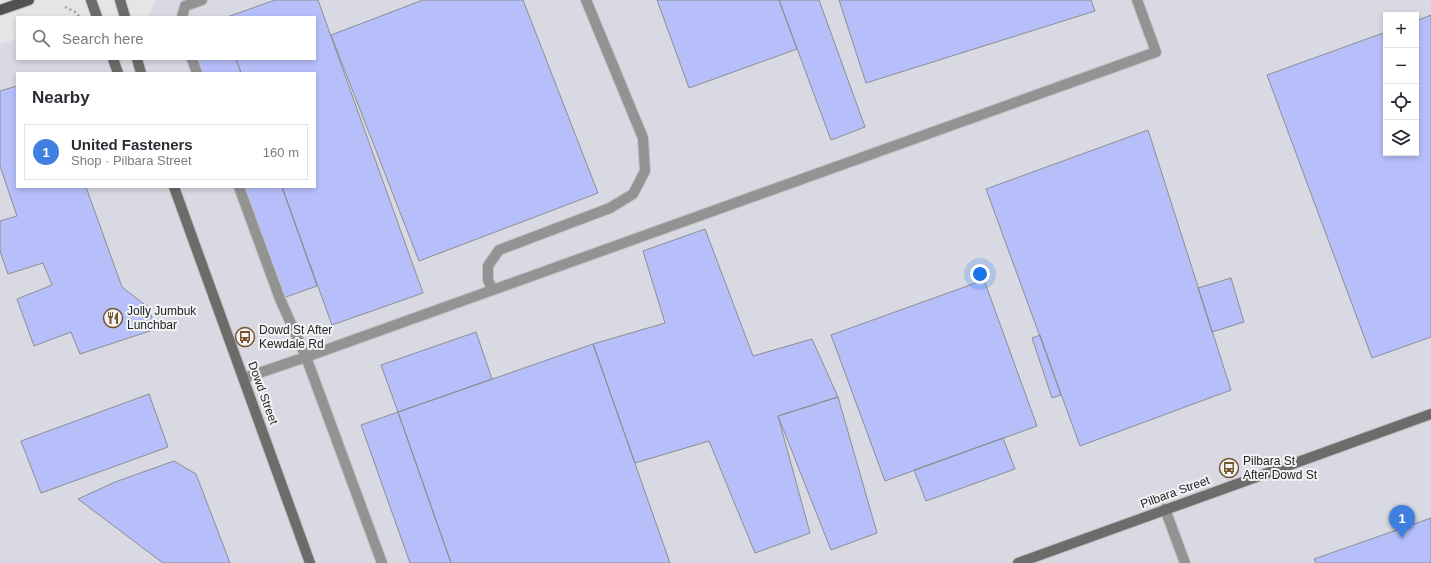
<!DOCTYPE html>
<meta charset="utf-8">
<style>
:root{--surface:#fff;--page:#f7f7f7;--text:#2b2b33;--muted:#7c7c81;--line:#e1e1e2;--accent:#b45309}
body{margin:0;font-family:Helvetica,sans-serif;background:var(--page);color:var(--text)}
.controls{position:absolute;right:12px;top:12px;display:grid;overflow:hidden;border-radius:0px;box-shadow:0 2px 6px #0003}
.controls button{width:36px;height:36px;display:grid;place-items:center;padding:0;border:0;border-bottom:1px solid var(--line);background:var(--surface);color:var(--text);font:20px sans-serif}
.you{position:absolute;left:980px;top:274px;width:14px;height:14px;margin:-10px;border:3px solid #fff;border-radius:50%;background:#1a73e8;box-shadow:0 0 0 6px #1a73e833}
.badge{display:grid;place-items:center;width:26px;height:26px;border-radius:50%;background:var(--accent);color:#fff;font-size:13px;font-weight:700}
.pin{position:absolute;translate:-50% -33px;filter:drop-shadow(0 1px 2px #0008)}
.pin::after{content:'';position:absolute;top:21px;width:14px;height:12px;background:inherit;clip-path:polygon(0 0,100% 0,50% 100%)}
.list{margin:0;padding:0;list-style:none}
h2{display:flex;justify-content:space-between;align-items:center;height:52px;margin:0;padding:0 16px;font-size:17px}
h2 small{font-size:13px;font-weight:400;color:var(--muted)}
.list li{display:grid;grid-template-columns:26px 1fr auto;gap:12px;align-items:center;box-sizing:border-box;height:56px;margin:0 8px 8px;padding:0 8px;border:1px solid var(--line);border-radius:0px}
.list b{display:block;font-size:15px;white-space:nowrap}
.list p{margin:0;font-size:13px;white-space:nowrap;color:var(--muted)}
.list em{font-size:13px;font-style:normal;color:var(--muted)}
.icon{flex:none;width:22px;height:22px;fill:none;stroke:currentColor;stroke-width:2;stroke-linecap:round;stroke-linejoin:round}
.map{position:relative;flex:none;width:1431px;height:563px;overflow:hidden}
.search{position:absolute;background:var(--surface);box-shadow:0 2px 6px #0003;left:16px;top:16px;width:300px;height:44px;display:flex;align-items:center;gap:10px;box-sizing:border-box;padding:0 14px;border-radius:0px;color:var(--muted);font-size:15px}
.panel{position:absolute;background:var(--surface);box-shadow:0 2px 6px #0003;left:16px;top:72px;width:300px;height:116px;border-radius:0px}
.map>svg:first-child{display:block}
</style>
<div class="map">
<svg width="1431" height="563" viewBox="0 0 1431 563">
<rect width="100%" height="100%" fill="#e5e5e8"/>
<path fill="#d8d9e3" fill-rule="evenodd" d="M156 0H1431V563H0V44L17 39V59H315V17H148ZM1386 15H1416V153H1386ZM17 73H315V187H17Z"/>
<path fill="#b6bff9" stroke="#8d8e90" d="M275 0H318L423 293 332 325 282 187H315V73H241L236 59H315V17H227Z
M423 0H523L598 193 419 261 331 35Z
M657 0H779L797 49 689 88Z
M779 0H819L865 127 831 140Z
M839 0H1091L1095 11 866 83Z
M1431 15V337L1372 358 1267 75 1386 32V153H1416V21Z
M197 59H236L241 73H202Z
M17 86V187H86L122 287 148 307 156 329 80 354 71 332 34 346 17 299 52 285 43 263 8 274 0 251V221L17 216 0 166V91Z
M1148 130 1231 390 1080 446 986 189Z
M243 187H282L317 286 283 298Z
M705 229 753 356 812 339 838 397 778 416 810 533 755 553 709 441 635 463 593 344 665 323 643 251Z
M1231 278 1244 322 1212 332 1198 288Z
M984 280 1037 426 885 481 831 335Z
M476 332 492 379 398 412 381 365Z
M1040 335 1061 395 1052 398 1032 338Z
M593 344 670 563H451L398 412Z
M149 394 168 447 41 493 21 441Z
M838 397 877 533 831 550 778 416Z
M398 412 451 563H410L361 425Z
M1003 438 1015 469 926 501 914 470Z
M174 461 196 474 230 563H163L78 499 115 482Z
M1431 518V563H1316L1314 559Z"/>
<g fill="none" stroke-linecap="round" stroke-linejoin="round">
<g stroke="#c2c2c5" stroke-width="12">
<path id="lane" d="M182 17 185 6 202 0
M192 59 197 73
M239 187 280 299 306 357 382 563
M493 290 488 280V266L499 250 610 208 633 194 645 171 643 138 586 0
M244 378 306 357 1156 52 1137 0"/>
</g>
<g stroke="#c2c2c5" stroke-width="12">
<path id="street" d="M1165 509 1185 563"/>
</g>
<g stroke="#c2c2c5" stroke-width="12">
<path id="secondary" d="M91 0 97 17
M120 0 125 17
M113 59 118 73
M137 59 141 73
M174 187 310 563
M1018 563 1431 414"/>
</g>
<g stroke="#c2c2c5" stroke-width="12">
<path id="primary" d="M0 10 29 0"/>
</g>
<path stroke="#a0a0a2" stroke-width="2.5" stroke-dasharray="2 3" stroke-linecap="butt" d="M65 7 75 12 80 17"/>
<use href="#lane" stroke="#949393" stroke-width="10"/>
<use href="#street" stroke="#949393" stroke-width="10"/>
<use href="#secondary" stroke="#6d6c6b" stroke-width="10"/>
<use href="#primary" stroke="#525050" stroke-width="10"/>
</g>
<defs>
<g id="restaurant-ring" transform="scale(1)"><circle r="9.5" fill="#f2f3f5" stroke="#79552e" stroke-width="1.5"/><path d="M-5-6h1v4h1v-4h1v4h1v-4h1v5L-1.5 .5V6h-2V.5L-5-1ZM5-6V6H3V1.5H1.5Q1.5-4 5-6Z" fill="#79552e"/></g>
<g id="bus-ring" transform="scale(1)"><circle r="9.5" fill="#f2f3f5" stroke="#79552e" stroke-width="1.5"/><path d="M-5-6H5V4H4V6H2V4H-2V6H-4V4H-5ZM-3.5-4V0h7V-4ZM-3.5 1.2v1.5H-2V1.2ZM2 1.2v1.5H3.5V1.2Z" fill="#79552e"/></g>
</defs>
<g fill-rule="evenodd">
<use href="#restaurant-ring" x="113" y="318"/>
<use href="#bus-ring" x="245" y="337"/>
<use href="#bus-ring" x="1229" y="468"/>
</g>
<g text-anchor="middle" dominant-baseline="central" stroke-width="4" stroke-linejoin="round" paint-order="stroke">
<g font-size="12" fill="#252526" stroke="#f2f3f5" text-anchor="start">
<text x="127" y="311">Jolly Jumbuk<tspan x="127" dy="14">Lunchbar</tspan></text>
<text x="259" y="330">Dowd St After<tspan x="259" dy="14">Kewdale Rd</tspan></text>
<text x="1243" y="461">Pilbara St<tspan x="1243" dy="14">After Dowd St</tspan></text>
</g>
<g font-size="12" fill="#252526" stroke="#f2f3f5">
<text transform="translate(263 393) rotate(70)">Dowd Street</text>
<text transform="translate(1175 492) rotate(-20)">Pilbara Street</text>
</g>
</g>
</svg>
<div class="controls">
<button>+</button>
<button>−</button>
<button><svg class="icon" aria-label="locate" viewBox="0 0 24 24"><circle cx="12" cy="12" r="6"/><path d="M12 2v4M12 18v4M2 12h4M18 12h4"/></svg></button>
<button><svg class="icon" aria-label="layers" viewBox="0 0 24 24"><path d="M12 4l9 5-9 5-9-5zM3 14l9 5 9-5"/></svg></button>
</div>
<div class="you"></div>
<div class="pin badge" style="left:1402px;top:538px;background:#3f7fe0">1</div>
<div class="search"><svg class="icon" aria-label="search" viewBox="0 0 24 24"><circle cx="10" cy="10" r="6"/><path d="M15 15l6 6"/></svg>Search here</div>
<section class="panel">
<h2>Nearby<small></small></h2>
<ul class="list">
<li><span class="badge" style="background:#3f7fe0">1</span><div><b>United Fasteners</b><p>Shop · Pilbara Street</p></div><em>160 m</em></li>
</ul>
</section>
</div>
